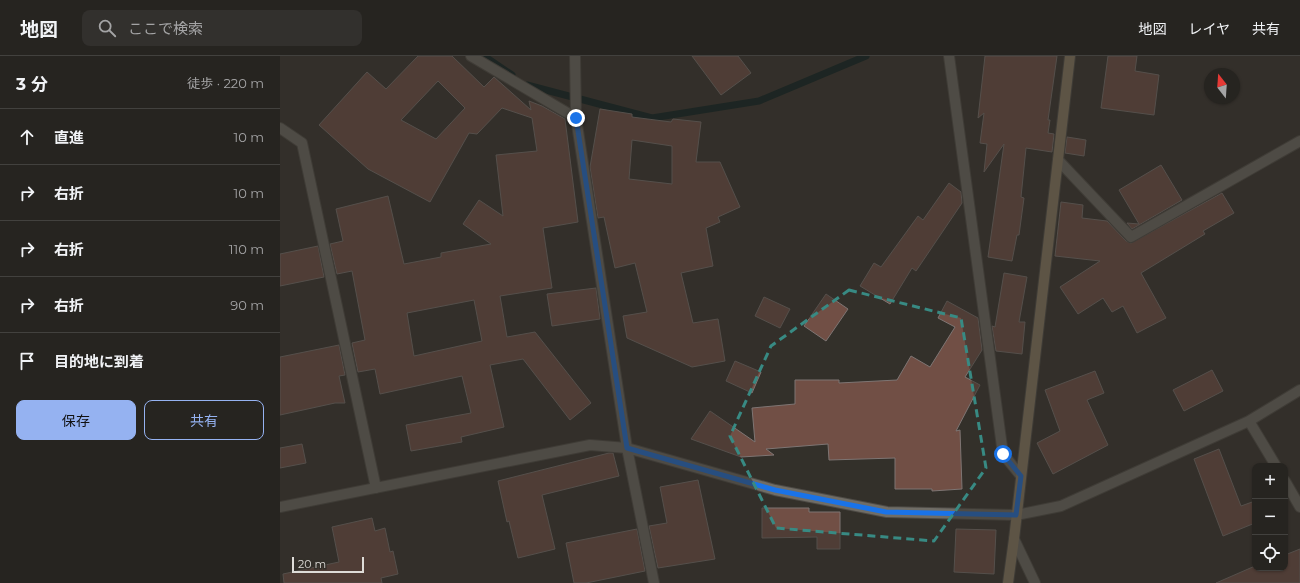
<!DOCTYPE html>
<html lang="ja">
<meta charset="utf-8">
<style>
:root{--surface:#262420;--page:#32302d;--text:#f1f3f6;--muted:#a4a4a5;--line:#42413e;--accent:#95b2f1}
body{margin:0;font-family:Montserrat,"Noto Sans JP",sans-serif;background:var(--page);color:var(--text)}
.controls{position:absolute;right:12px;bottom:12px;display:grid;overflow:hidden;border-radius:8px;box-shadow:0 1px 3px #0004}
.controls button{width:36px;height:36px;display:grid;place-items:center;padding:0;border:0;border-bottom:1px solid var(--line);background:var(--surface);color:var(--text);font:20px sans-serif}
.compass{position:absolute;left:924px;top:12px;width:36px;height:36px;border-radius:50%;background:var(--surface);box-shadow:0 1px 3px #0004;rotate:343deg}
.scale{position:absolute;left:12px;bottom:10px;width:72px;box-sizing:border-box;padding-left:4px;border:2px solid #dedcd8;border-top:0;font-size:11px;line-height:14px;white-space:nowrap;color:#dedcd8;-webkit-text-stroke:3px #33302a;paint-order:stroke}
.stop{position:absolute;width:12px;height:12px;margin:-9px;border:3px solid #1a73e8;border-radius:50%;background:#fff}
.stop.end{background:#1a73e8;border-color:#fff;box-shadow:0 1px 4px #0008}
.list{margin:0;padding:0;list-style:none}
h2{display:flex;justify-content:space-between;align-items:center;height:52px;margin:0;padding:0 16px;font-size:17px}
h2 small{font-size:13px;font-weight:400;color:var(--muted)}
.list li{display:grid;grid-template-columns:26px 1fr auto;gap:12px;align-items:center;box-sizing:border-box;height:56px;padding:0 16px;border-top:1px solid var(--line)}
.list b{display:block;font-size:15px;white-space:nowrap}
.list em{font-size:13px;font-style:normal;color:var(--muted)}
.actions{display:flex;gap:8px;padding:12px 16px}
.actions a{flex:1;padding:9px 0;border:1px solid var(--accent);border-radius:8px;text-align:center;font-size:14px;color:var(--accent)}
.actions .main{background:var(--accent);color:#111}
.icon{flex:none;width:22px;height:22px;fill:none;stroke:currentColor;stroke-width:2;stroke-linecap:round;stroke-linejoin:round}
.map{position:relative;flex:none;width:1020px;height:527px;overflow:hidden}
header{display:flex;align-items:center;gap:24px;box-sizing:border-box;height:56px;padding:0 20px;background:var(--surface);border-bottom:1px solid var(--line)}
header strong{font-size:19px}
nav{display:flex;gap:22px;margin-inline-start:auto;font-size:14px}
.search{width:280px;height:36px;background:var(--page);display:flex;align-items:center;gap:10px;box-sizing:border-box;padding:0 14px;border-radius:8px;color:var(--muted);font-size:15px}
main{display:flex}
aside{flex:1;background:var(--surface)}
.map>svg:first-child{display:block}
</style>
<header>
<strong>地図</strong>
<div class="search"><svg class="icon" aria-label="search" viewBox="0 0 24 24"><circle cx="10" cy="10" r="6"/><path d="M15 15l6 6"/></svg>ここで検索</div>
<nav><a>地図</a><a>レイヤ</a><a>共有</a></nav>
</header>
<main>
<aside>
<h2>3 分<small>徒歩 · 220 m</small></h2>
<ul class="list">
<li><svg class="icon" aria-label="ahead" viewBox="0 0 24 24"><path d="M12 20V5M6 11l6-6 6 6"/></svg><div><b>直進</b></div><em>10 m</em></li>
<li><svg class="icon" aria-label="right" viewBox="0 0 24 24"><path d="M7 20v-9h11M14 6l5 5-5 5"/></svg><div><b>右折</b></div><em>10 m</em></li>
<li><svg class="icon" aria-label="right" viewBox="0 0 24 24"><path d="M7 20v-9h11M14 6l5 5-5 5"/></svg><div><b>右折</b></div><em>110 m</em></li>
<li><svg class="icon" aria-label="right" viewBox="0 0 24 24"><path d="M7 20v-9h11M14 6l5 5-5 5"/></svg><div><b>右折</b></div><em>90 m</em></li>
<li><svg class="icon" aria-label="arrive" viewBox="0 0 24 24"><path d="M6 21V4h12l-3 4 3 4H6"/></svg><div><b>目的地に到着</b></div></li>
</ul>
<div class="actions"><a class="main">保存</a><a>共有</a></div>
</aside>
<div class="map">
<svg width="1020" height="527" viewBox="0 0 1020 527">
<rect width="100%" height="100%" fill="#33302a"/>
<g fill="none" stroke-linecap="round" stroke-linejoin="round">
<path stroke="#031a1b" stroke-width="7" d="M204 0 232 19
M247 29 372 62 479 45 586 0"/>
</g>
<path fill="#714f45" stroke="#7e7573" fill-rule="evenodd" d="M138 0H172L204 31 214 21 251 54 249 45 262 50 285 63 298 166 263 172 272 232 220 240 227 281 255 276 311 347 290 364 243 303 210 309 224 371 181 381 182 386 131 395 126 369 191 357 182 320 100 338 95 313 78 316 72 287 85 284 72 215 57 218 50 188 63 185 56 153 108 140 124 208 161 201V197L211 188 183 168 199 144 223 160 216 99 257 95 252 62 222 52 197 78 189 77 150 146 88 113 39 69 87 16 106 33ZM158 25 185 52 156 83 121 64ZM194 244 202 285 134 300 127 257Z
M412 0H458L471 17 441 39Z
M705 0H777L768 64H770L768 77 774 78 772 96 746 92 741 141 744 142 739 179H737L732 205 708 201 724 88 704 116 707 88 700 87 704 57 698 62Z
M828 0H857L855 15 879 19 874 59 821 52Z
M320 53 352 58V61L391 66 393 63 421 66 416 106H440L460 151 438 161 440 166 426 172 433 210 401 217 413 267 438 263 445 305 412 311 347 282 343 260 367 256 355 207 335 212 324 161 318 162 310 111ZM352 84 392 90V128L349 123Z
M787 81 806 84 804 100 785 97Z
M881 109 902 144 852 173 847 167 859 168 839 134Z
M669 127 681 136 682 147 636 215 632 212 610 248 580 230 594 207 601 211 638 160 643 164Z
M942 137 954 157 923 175 925 178 861 217 886 262 857 277 843 250 832 256 823 242 798 258 780 231 820 205 775 200 781 146 803 149 802 162 827 165 846 185 851 187Z
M38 190 44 221 0 230V198Z
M724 217 747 221 739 266H745L742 298 716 295 712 270 715 271Z
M316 232 320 263 272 270 267 238Z
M546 238 568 253 546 285 524 270Z
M484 241 510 253 500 272 475 260Z
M667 245 698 262 702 294 685 321 700 329 676 375 680 374 682 433 652 435V433H615V402L549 404 548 388 486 393 494 399 461 401 411 383 430 355 475 386 472 352 515 348V324H559V327L617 324 631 300 650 311 675 271 658 262Z
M59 289 65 319 59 320 65 347H55L0 359V301Z
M455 305 481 316 472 337 446 325Z
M932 314 943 335 904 355 893 334Z
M815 315 824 337 807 344 828 389 773 418 757 387 780 375 765 334Z
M22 388 26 407 0 412V392Z
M939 393 961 450 975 445V467L943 480 914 403Z
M329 397H333L339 420 262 439 275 493 238 502 229 465 227 466 218 425Z
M418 424 435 503 378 512 369 470 387 467 380 431Z
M482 452H529V456H560V493H537V481L482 482Z
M92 462 95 475 105 472 110 496 113 495 118 518 101 522 102 527H4L3 518 59 506 52 471Z
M357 473 365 515 306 527H294L286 487Z
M676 473 716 474 714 518 674 516Z
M1020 493V527H936L975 510V512H1005V499Z"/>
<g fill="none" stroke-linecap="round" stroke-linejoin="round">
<g stroke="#4e4b46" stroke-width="12">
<path id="street" d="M191 0 296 62
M295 0 296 62 347 392 374 527
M669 0 723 398 741 420
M0 72 22 87 96 432
M778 104 851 181 1020 85
M969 365 996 410
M1005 425 1020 451
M0 451 310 389 347 392 495 434 607 456 736 459 781 450 969 365 1020 334
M734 483 755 527"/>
</g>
<g stroke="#4e4b46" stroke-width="12">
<path id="secondary" d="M728 527 734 483 790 0"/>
</g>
<use href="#street" stroke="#706d66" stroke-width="10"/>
<use href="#secondary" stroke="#908167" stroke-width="10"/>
</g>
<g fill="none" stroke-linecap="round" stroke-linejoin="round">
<path stroke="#1a73e8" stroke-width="5" d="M296 62 347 392 495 434 606 456 736 459 741 420 723 398"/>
</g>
<path d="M0 0H1020V527H0ZM569 234 681 262 706 412 654 485 496 472 450 380 491 290Z" fill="#33302a" fill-opacity=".55" fill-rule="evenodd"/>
<path fill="none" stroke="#388a83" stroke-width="3" stroke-dasharray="8 5" stroke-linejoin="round" d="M569 234 681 262 706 412 654 485 496 472 450 380 491 290Z"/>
</svg>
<div class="controls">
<button>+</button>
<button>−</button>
<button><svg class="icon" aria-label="locate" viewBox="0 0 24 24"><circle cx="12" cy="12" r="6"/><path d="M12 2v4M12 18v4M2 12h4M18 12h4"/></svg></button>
</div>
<svg class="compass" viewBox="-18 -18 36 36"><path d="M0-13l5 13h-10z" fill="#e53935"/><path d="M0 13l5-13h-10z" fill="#a4a4a5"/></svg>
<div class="scale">20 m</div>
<div class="stop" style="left:723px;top:398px"></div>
<div class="stop end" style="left:296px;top:62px"></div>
</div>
</main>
